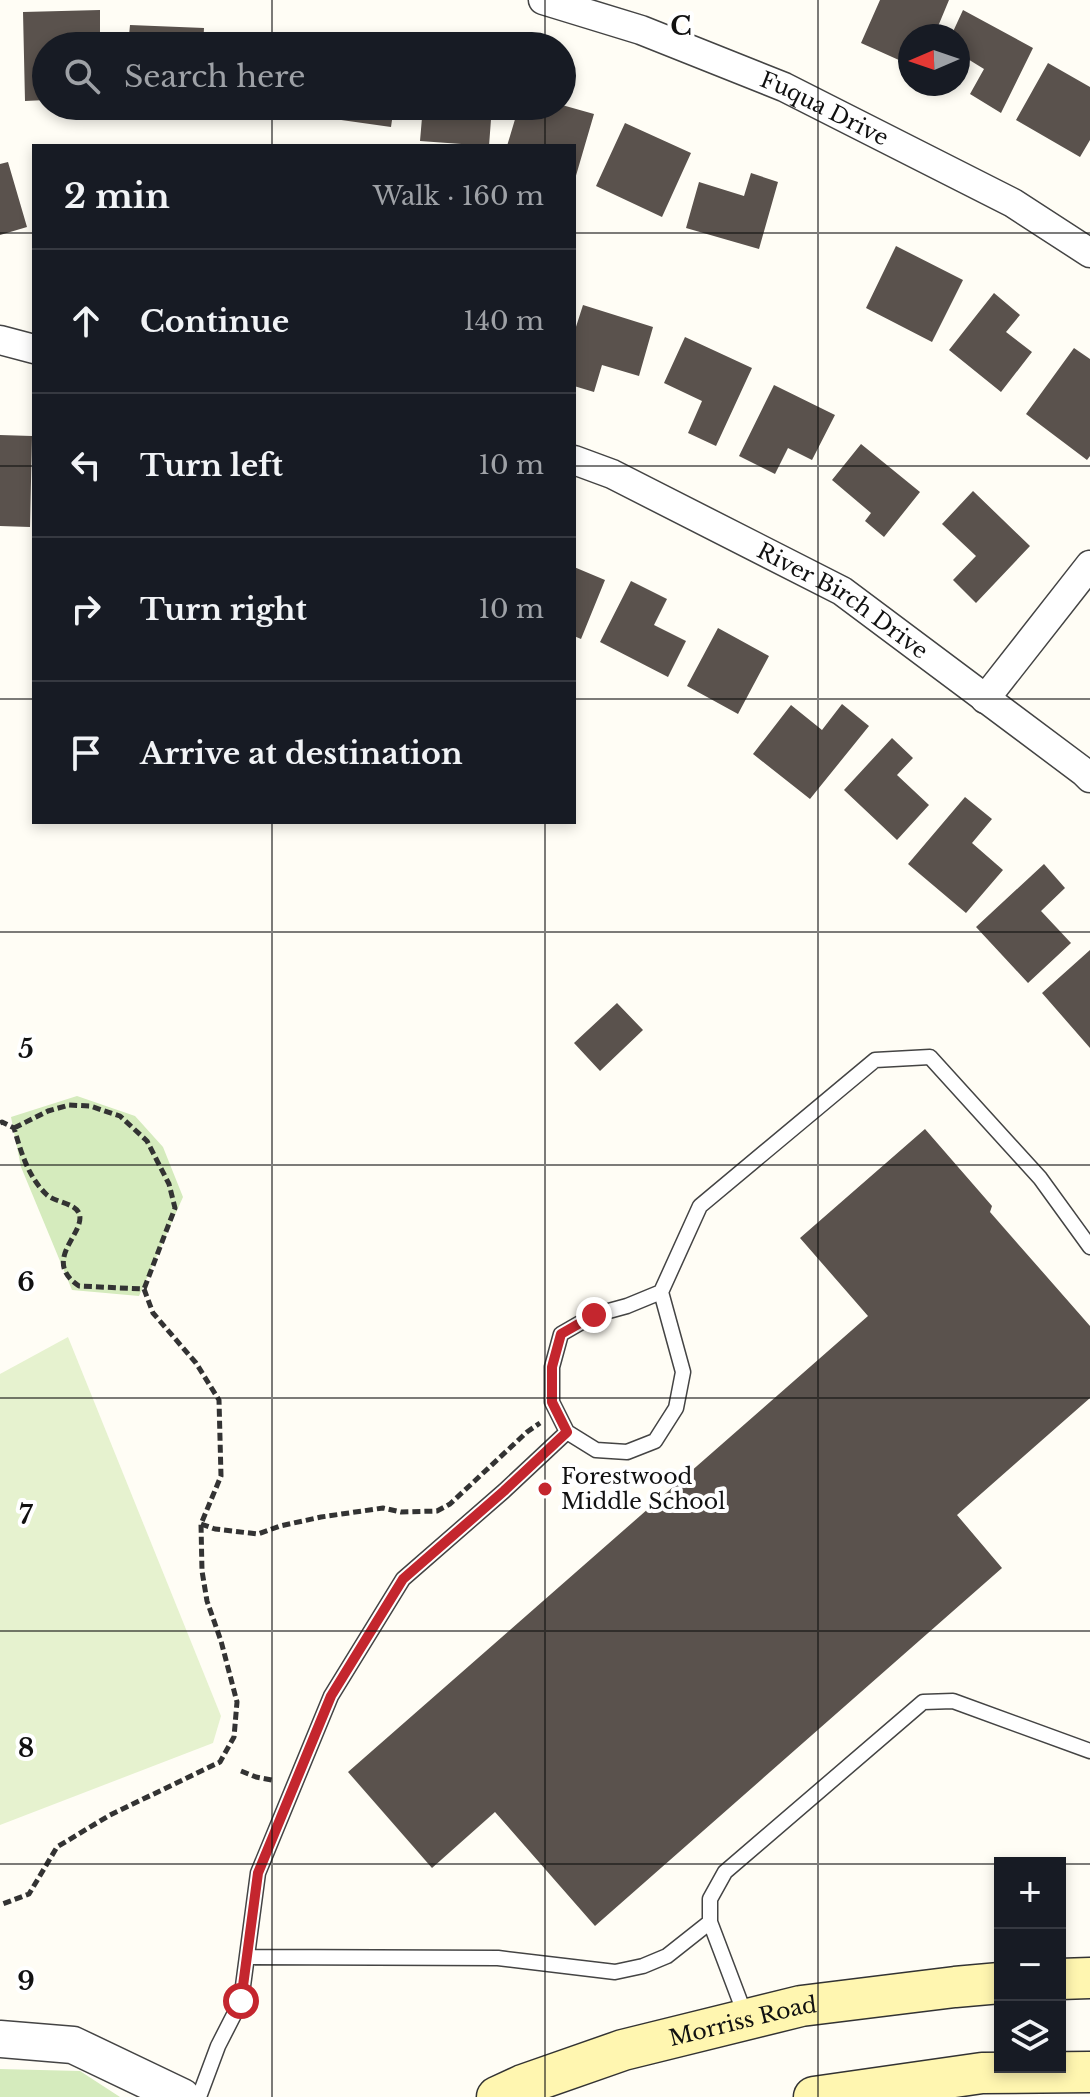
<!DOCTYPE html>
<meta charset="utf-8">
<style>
:root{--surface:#171b24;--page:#20242c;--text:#f1f3f6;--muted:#9ea1a6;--line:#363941}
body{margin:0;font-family:"Libre Baskerville",serif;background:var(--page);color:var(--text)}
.controls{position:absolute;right:24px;bottom:24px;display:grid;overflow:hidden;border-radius:0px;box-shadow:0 4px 12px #0003}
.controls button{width:72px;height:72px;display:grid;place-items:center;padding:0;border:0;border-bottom:2px solid var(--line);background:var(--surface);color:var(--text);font:40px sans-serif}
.compass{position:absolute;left:898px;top:24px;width:72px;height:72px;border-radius:50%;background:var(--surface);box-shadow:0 4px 12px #0003;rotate:268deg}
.stop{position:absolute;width:24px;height:24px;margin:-18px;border:6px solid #c4262e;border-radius:50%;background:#fff}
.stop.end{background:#c4262e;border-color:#fff;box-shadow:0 2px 8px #0008}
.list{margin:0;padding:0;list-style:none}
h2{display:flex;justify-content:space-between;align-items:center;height:104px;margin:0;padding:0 32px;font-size:34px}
h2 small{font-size:26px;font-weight:400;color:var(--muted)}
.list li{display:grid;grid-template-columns:52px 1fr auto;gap:24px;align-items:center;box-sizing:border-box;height:144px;padding:0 32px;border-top:2px solid var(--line)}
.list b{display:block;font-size:30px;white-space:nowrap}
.list em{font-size:26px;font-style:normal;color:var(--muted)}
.icon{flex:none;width:44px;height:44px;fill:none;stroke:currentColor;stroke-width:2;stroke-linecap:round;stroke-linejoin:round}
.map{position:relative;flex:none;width:1090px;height:2097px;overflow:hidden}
.search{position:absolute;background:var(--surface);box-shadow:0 4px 12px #0003;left:32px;top:32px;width:544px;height:88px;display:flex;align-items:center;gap:20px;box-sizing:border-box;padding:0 28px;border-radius:44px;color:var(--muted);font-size:30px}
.panel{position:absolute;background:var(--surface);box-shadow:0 4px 12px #0003;left:32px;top:144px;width:544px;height:680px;border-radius:0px}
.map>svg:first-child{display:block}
</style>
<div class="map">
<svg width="1090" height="2097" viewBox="0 0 1090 2097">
<rect width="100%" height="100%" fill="#fffdf5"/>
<path fill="#d5ebbd" d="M77 1096 135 1116 163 1147 183 1197 139 1296 72 1290 21 1167 11 1117Z
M0 2069 80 2071 120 2097H0Z"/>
<path fill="#e6f2cf" d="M68 1337 221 1716 213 1743 0 1825V1374Z"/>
<path fill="#5a524d" d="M880 0H949L934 36H910V65L861 43Z
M100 10V46H46V100L25 101 23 12Z
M963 10 1033 48 1001 113 970 94 984 69 958 53V36H951Z
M130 25 204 28 203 46H128Z
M234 33 286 45V46H231Z
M1048 63 1090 87V140L1080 157 1016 120Z
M562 105 594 114 575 179 574 146H507L519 106Z
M321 106H394L391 127 320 117Z
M423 106H492L489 146 420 141Z
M625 123 691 153 662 217 596 186Z
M8 162 27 227 0 235V164Z
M751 173 778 182 759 249 686 228 699 182 744 196Z
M896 246 963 280 932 342 866 308Z
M994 293 1020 315 1006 332 1032 352 1001 392 949 350Z
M583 305 653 327 639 376 602 365 594 392 574 386V333Z
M685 337 752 368 716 446 688 433 702 401 664 383Z
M1074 348 1090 359V456L1087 460 1026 414Z
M774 385 835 415 812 460 788 448 775 474 739 456Z
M0 435 32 436 30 527 0 526Z
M861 444 920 492 884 537 865 521 871 513 832 480Z
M973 491 1030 546 976 603 953 580 976 556 942 524Z
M574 567 605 580 581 639 574 636Z
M631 581 667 599 654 625 686 641 668 677 600 642Z
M718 628 769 656 738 714 687 686Z
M842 704 869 726 810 799 753 754 791 705 822 730Z
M892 738 913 758 897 775 929 805 897 840 844 790Z
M965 797 992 819 972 843 1003 870 966 913 908 864Z
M1044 864 1065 888 1041 911 1071 943 1028 983 976 927Z
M1090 950V1048L1042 993Z
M617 1003 643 1030 600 1071 574 1043Z
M925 1129 992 1206 990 1212 1090 1326V1398L957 1515 1002 1568 595 1926 495 1812 432 1868 348 1772 868 1316 800 1238Z"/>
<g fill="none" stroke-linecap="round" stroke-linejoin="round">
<g stroke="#444" stroke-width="17">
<path id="service" d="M661 1292 627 1306 594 1315 561 1334 552 1367V1402L567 1432 596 1450 627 1452 655 1441 676 1408 683 1372 661 1292 700 1206 875 1060 930 1057 1040 1178 1090 1247
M248 1957 498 1958 615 1972 643 1966 667 1956 710 1922
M746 2017 710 1922V1899L725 1872 923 1702 953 1701 1090 1751
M199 2097 218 2046 241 2001 258 1873 331 1696 403 1579 504 1491 567 1432"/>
</g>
<g stroke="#444" stroke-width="31">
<g id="minor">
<path id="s1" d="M543 0 641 30 784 87 1013 203 1090 253"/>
<path d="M0 340 34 349"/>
<path id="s2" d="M574 460 612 474 842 591 1084 772 1090 778"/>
<path d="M985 699 1090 565"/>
</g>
</g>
<g stroke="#444" stroke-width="39">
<path id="tertiary" d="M0 2039 73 2045 182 2097"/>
</g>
<g stroke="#333" stroke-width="43">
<g id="secondary">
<path d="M1060 1979 1090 1978"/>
<path id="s3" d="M497 2097 523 2085 623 2050 801 2006 955 1987 1000 1983"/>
<path d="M814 2097 982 2073 1090 2072"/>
</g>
</g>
<path stroke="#333" stroke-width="5" stroke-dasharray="8 4" stroke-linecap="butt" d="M0 1123 2 1122 14 1128C21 1152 28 1177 47 1195 55 1202 74 1203 79 1213 87 1233 40 1260 79 1286L144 1289 153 1313 196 1363 219 1400 221 1476 201 1524 202 1571 207 1601 221 1641 237 1702 234 1737 220 1762 110 1815 57 1847 29 1894 0 1905
M14 1128 48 1111 69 1105 90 1106 120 1116 147 1141 169 1184 175 1208 144 1289
M201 1524 215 1529 258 1534 280 1526 321 1517 383 1508 401 1512 437 1511 450 1504 527 1432 540 1423
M241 1771 256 1777 272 1780"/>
<use href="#service" stroke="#fff" stroke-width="14"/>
<use href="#minor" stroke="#fff" stroke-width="28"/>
<use href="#tertiary" stroke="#fff" stroke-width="36"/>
<use href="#secondary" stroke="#fff6b0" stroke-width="40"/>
</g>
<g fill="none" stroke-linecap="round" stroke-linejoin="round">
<path stroke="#c4262e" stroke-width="10" d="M241 2001 258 1873 331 1696 403 1579 504 1491 567 1432 552 1402V1367L561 1334 594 1315"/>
</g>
<path fill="none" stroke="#111" stroke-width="2" stroke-opacity="0.55" d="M272 0V46M545 0V46M818 0V2097M272 106V146M545 106V146M0 233H34M574 233H1090M0 466H34M574 466H1090M0 699H34M574 699H1090M272 822V2097M545 822V2097M0 932H1090M0 1165H1090M0 1398H1090M0 1631H1090M0 1864H1000M1060 1864H1090"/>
<circle fill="#c4262e" stroke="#fff" stroke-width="3" cx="545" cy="1489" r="8"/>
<g text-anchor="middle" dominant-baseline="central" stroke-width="8" stroke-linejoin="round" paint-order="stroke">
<g font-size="22" fill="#111" stroke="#fff">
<text stroke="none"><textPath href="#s1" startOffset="302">Fuqua Drive</textPath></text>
<text stroke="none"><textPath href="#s2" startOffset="304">River Birch Drive</textPath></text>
<text stroke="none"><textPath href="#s3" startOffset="258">Morriss Road</textPath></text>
</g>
<g font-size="22" fill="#111" stroke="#fff" text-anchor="start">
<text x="561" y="1476">Forestwood<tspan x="561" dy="25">Middle School</tspan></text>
</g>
</g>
<g font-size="26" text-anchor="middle" font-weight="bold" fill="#111" stroke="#fff" stroke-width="8" stroke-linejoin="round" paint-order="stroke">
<text x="681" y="35">C</text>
<text x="26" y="1058">5</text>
<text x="26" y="1291">6</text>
<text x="26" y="1524">7</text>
<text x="26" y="1757">8</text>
<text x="26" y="1990">9</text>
</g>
</svg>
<div class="controls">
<button>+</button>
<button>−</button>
<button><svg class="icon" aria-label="layers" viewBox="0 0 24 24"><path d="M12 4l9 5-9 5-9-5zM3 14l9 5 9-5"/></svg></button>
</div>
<svg class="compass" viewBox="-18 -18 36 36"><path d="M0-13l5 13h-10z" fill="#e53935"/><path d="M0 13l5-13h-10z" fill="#9ea1a6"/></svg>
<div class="stop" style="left:241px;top:2001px"></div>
<div class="stop end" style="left:594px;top:1315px"></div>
<div class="search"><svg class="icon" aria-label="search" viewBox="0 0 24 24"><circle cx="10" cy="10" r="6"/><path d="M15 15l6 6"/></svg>Search here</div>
<section class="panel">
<h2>2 min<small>Walk · 160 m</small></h2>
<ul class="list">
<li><svg class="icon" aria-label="ahead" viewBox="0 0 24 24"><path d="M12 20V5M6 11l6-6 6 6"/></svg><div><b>Continue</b></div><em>140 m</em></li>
<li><svg class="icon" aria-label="left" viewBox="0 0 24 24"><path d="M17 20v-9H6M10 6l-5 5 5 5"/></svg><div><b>Turn left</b></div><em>10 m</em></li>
<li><svg class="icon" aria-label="right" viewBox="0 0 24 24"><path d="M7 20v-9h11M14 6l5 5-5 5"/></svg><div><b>Turn right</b></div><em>10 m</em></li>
<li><svg class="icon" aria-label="arrive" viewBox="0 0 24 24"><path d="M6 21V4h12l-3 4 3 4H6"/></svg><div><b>Arrive at destination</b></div></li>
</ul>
</section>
</div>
